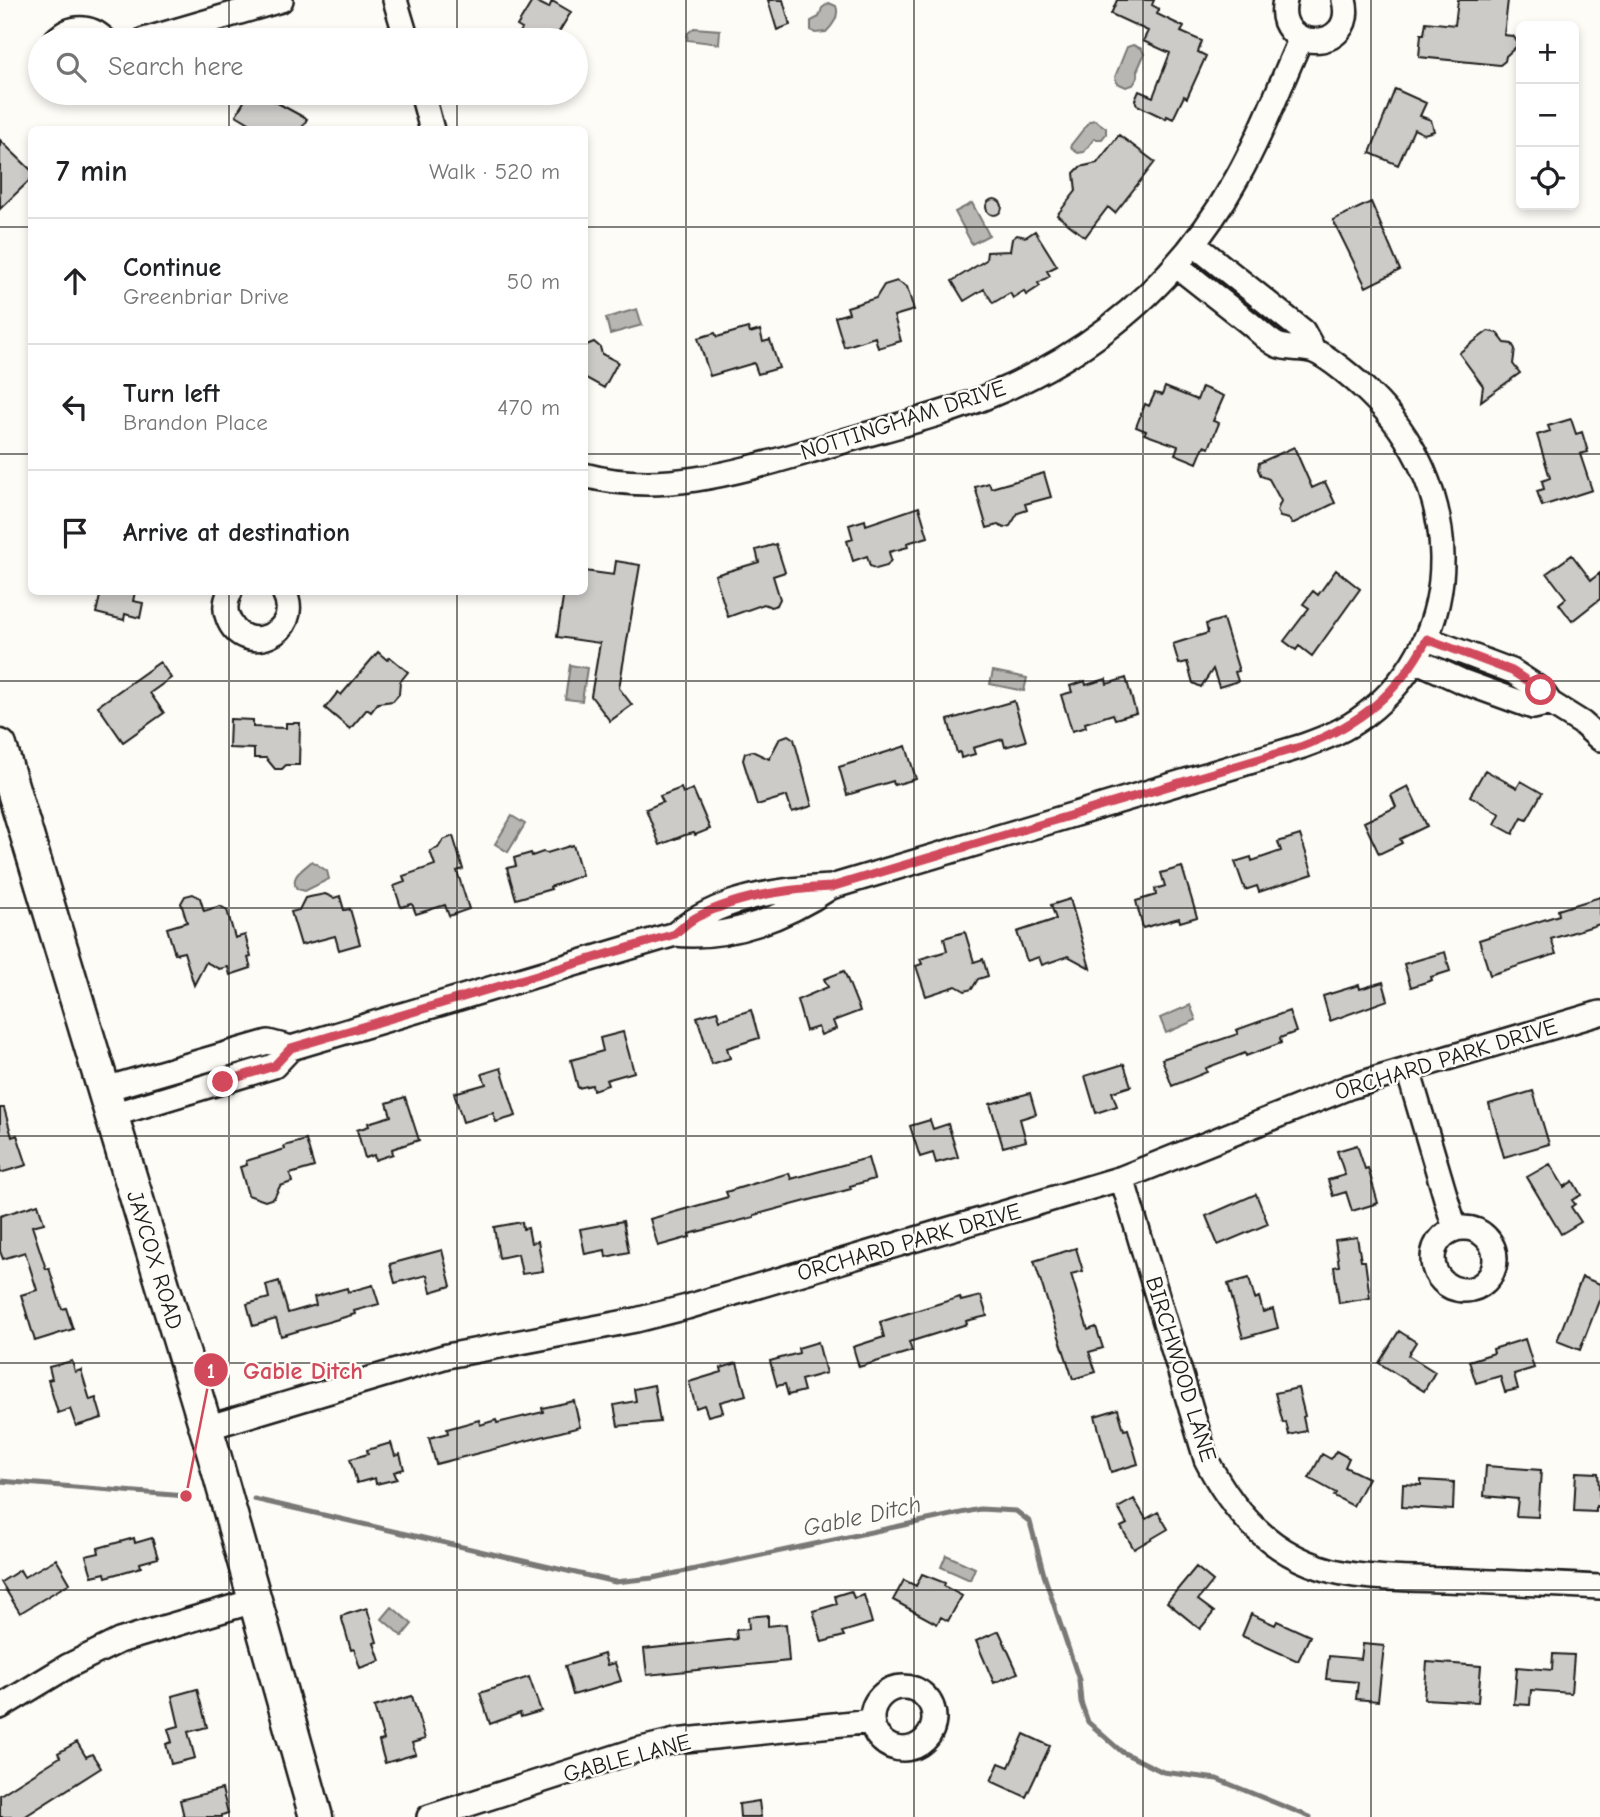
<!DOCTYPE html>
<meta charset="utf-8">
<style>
:root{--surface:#fff;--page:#f6f6f6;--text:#202124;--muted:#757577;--line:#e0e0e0}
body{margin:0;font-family:"Comic Neue",sans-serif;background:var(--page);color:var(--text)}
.controls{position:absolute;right:21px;top:21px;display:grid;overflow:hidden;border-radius:10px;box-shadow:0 4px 10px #0003}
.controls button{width:63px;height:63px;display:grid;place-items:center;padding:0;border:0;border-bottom:2px solid var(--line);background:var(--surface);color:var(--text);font:35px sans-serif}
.stop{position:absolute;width:21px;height:21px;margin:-16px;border:5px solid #d1495b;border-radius:50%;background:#fff}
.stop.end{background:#d1495b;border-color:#fff;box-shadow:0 2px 7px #0008}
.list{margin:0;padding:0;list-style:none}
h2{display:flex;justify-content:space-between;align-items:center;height:91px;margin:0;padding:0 28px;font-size:30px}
h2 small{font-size:23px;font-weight:400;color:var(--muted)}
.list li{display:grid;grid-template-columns:46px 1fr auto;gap:21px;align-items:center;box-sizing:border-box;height:126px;padding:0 28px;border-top:2px solid var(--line)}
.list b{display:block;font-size:26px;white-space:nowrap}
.list p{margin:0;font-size:23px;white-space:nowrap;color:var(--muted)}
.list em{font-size:23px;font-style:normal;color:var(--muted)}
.icon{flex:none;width:38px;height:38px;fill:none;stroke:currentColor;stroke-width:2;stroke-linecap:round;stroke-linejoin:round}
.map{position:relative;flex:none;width:1600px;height:1817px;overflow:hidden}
.search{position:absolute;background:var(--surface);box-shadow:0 4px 10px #0003;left:28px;top:28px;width:560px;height:77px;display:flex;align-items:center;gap:18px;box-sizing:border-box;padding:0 24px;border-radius:38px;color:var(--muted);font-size:26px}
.panel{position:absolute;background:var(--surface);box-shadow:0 4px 10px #0003;left:28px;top:126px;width:560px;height:469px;border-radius:10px}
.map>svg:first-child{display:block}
</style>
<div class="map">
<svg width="1600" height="1817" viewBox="0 0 1600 1817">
<rect width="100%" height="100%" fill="#fdfcf7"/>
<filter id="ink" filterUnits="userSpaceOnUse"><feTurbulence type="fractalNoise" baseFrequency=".0143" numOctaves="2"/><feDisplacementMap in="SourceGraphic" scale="14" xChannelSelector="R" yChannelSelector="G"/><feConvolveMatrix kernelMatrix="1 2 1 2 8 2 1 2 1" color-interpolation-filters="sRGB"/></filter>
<g filter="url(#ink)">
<path fill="#b7b6b2" stroke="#797876" stroke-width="2" d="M829 3 836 6C840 16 833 25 826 32L815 33 811 30V21L819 17 822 8Z
M694 28 720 30 719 44 687 40 688 33Z
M1133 45 1142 49 1144 55 1137 71 1138 77 1133 85 1126 87 1117 83 1115 77 1127 47Z
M1095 120 1106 128V134L1102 139H1094L1084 152 1078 153 1072 149 1071 145 1090 121Z
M972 203 989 235 972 244 955 212Z
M637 309 642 325 610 334 606 318Z
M570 665 587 668 582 701 565 699Z
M993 671 1027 678 1024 691 990 684Z
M512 816 525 824 508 852 495 844Z
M312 861 327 871 329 879 305 891 297 889C289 876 303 870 312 861Z
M1190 1005 1196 1020 1166 1033 1160 1018Z
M946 1555 975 1568 970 1580 941 1567Z
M392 1607 412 1624 402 1636 382 1619Z"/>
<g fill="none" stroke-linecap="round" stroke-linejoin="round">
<path stroke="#797876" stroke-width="5" d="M0 1481 186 1496
M254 1499 615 1582 653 1578 980 1509 1016 1511 1030 1522 1044 1575 1079 1680 1081 1702 1088 1722 1122 1752 1163 1772 1217 1779 1310 1817"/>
</g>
<path fill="#cccbc8" stroke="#1c1c1c" stroke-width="2" d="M533 0 549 8 552 1 571 12 554 40H515L522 29 517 26Z
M768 0H783L790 25 777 30Z
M1117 0H1154L1152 5 1159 9 1157 14 1184 27 1181 32 1202 41 1198 52 1206 56 1187 98 1184 96 1173 119 1167 116 1166 119 1137 105 1135 100 1139 91 1153 97 1170 53 1143 41 1148 31 1111 14Z
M1458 0H1508L1504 35 1513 36 1517 41 1516 47 1506 56 1505 61 1500 65 1419 57 1421 34H1424L1426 22 1455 25Z
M1395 89 1426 103 1420 116 1431 120 1434 131 1424 134 1414 129 1398 165 1370 153Z
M249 93H276L272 100 307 119 301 130H261L236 115Z
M1119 135 1155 162 1115 213 1108 207 1085 237 1057 215 1076 191 1074 173 1080 167 1097 163Z
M0 140 32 171V178L0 209Z
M986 207a8 8 0 1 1 16 0a8 8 0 1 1-16 0Z
M1371 202 1400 270 1366 287 1333 220Z
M1035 231 1057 266 1047 271 1050 276 1038 283 1040 286 1026 295 1024 291 1013 298 1010 293 993 303 984 289 964 301 952 281 986 260 987 252 1010 251 1012 239 1017 235 1026 237Z
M897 281 907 287 914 310 894 316 901 341 878 348 875 337 844 347 835 317 849 313 847 307 876 298 884 285Z
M748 328 750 333 760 330 763 342 770 340 779 368 758 374 754 363 710 376 698 338 715 333 717 337Z
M1488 331 1497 333 1505 343 1512 344 1515 349 1513 364 1520 373 1481 401 1483 386 1459 353Z
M594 342 600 347 602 354 618 362 604 388 584 377V346Z
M1165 387 1197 400 1202 387 1224 396 1213 421 1219 423 1209 448 1204 446 1197 463 1175 454 1178 446 1144 434 1146 431 1136 427 1145 404 1149 406 1155 393 1162 395Z
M1571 419 1576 434 1582 432 1588 452 1580 454 1592 490 1542 506 1537 491 1544 489 1542 481 1550 478 1537 435 1550 431 1548 426Z
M1294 447 1312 488 1325 482 1335 503 1292 524 1289 519 1280 517 1277 511 1281 501 1269 479 1261 476 1258 469 1259 463Z
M1044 473 1051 497 1025 504 1027 510 1018 513 1010 526 1004 528 998 525 987 528 975 487 989 483 991 488Z
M919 507 928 537 907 543 908 547 889 552 891 560 887 566 876 569 870 566 867 556 853 561 847 541 853 539 849 525 865 520 866 525Z
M776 544 785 572 773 576 780 599 777 605 771 607 764 604 728 617 715 575 759 562 756 550Z
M1572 555 1591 580 1600 573V599L1572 621 1559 604 1566 598 1547 573Z
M616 561 640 565 619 688 632 705 610 721 591 696 600 643 557 637 564 592H584V571L614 575Z
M1336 570 1360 589 1312 656 1299 646 1296 650 1284 641 1309 608 1303 604 1313 591 1318 595Z
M101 592H135L133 601 143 603 140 618 125 614 124 620 96 613Z
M1223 619 1239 671 1235 672 1238 681 1219 687 1213 669 1201 687 1193 683 1187 662 1179 664 1173 644 1208 633 1206 624Z
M378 652 387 660 390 657 408 672 400 682 399 694 393 701 378 703 371 712 367 709 350 729 325 708 338 692 341 695Z
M160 662 171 678 150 693 164 713 123 742 98 706Z
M1126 678 1136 713 1115 719 1113 714 1085 723 1086 727 1072 731 1061 695 1072 692 1070 686 1085 681 1086 685 1106 679 1107 684Z
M1014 701 1026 741 1005 747 1003 739 973 748 975 754 961 758 960 752 957 753 948 720Z
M230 719 253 720V727L286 728V723H300L299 765H286L282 769H275L266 758H254V749L229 748Z
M788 735 794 739 812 806 792 812 787 796 757 805 743 760 745 753 752 751 769 759 780 738Z
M906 746 916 779 894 785 893 781 847 795 839 767Z
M1485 770 1517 788 1521 781 1542 793 1527 819 1522 817 1513 834 1495 824 1500 814 1470 796Z
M1408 786 1427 826 1400 839 1402 843 1379 854 1364 822 1396 807 1391 795Z
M681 788 683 793 693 789 710 829 695 835 694 833 685 835 660 845 646 809 663 802 660 796Z
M1300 835 1313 874 1259 892 1257 886 1245 890 1235 862 1251 857 1252 861 1281 851 1278 842Z
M453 836 463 869 457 871 469 909 449 916 445 905 416 914 412 904 401 907 394 886 405 882 403 876 435 865 430 851 438 848 443 840Z
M573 845 582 875 550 887 551 889 516 899 507 868 516 866 514 858 531 853 532 856 543 852 547 853Z
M1182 867 1197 917 1180 922 1179 918 1143 928 1136 901 1156 895 1155 889 1165 886 1161 873Z
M193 894 200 898 204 911 220 906 227 910 235 938 245 935 251 957 248 958 251 968 230 975 228 967 219 969 206 962 194 985 184 952 175 954 167 928 187 922 181 903 185 896Z
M325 894 334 898 340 896 344 910 350 909 360 944 339 950 335 936 301 945 291 912 299 910 305 898Z
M1600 897V924L1551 939 1556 954 1490 975 1479 940 1559 915 1558 910Z
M1070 899 1090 968 1068 956 1042 965 1039 957 1027 961 1017 932 1056 919 1051 905Z
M965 932 974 962 983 959 988 976 978 979 972 989 965 991 956 986 926 996 916 966 922 964 920 959 947 951 944 938Z
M1445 952 1450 971 1431 977 1432 980 1411 987 1404 964Z
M844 971 860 1011 833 1021 836 1029 821 1035 818 1027 806 1031 797 1000 828 987 824 979Z
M1383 982 1388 1000 1330 1021 1323 996 1359 985 1360 989Z
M751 1010 759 1038 727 1048 730 1058 712 1064 697 1017 717 1011 720 1020Z
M1289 1011 1296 1032 1280 1038 1281 1043 1246 1056 1245 1053 1206 1068 1207 1072 1172 1086 1162 1059 1238 1034 1236 1030Z
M623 1032 634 1072 606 1080 608 1085 593 1090 592 1085 578 1088 571 1060 603 1051 600 1038Z
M1124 1064 1131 1086 1112 1092 1117 1106 1096 1113 1085 1076Z
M501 1068 516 1116 496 1122 493 1113 463 1122 454 1093 486 1084 482 1074Z
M1533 1091 1549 1144 1504 1157 1489 1104Z
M1030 1093 1036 1114 1020 1119 1026 1141 1003 1147 990 1104Z
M405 1097 419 1140 392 1149 393 1154 375 1160 374 1155 365 1158 357 1130 369 1126 368 1123 391 1116 387 1103Z
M0 1108H4L12 1137 17 1135 27 1165 0 1173Z
M930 1120 933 1129 948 1124 958 1157 936 1163 933 1153 920 1157 910 1126Z
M306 1140 314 1167 290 1174 292 1182 280 1186 274 1198 265 1201 248 1195 240 1167 247 1165 246 1161 285 1149 284 1146Z
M1357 1145 1365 1169 1368 1168 1378 1203 1352 1211 1346 1192 1333 1196 1328 1180 1345 1175 1337 1151Z
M868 1158 874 1179 850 1186 851 1189 754 1215V1217L689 1234 690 1237 658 1246 650 1219 728 1197 726 1192 789 1173 791 1179Z
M1550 1164 1564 1187 1573 1181 1581 1195 1572 1200 1575 1204 1571 1207 1581 1222 1561 1234 1527 1177Z
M1256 1194 1268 1224 1218 1245 1206 1216Z
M38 1204 44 1223 32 1226 46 1269 49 1268 62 1309 66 1308 73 1329 35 1341 21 1295 37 1290 25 1252 3 1259 0 1251V1216Z
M623 1221 629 1252 606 1257 605 1250 585 1254 580 1229Z
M522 1222 523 1229 528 1228 531 1243 538 1241 543 1271 522 1274 518 1254 499 1258 494 1227Z
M1357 1237 1361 1261H1365L1370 1298 1339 1303 1334 1267 1339 1266 1335 1240Z
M1076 1248 1083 1271 1071 1274 1088 1330 1096 1327 1103 1348 1089 1352 1096 1372 1073 1379 1034 1261Z
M442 1250 451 1286 431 1292 427 1275 395 1283 390 1264Z
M1582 1277 1600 1284V1298L1580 1350 1557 1341Z
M1249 1278 1255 1299 1259 1297 1263 1312 1273 1309 1278 1328 1243 1338 1228 1284Z
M279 1281 288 1313 316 1305 314 1297 347 1288 348 1292 373 1285 379 1304 354 1311 355 1314 281 1336 276 1319 253 1326 247 1304 269 1298 266 1285Z
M981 1296 987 1316 966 1321 967 1324 909 1342 912 1351 859 1367 853 1347 884 1337 880 1322 960 1297 961 1301Z
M1399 1331 1416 1342 1408 1355 1435 1372 1424 1391 1379 1363Z
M1525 1339 1534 1368 1514 1374 1518 1389 1505 1392 1500 1376 1476 1383 1469 1361 1494 1353 1493 1349Z
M818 1342 826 1373 801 1380 804 1391 788 1395 785 1384 777 1386 770 1361 799 1353 798 1348Z
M72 1361 75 1372 81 1370 90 1400 96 1398 102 1418 76 1426 70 1409 58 1413 48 1380 52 1379 49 1367Z
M737 1363 746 1395 720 1402 723 1412 708 1416 704 1405 696 1408 689 1382 722 1372 721 1368Z
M654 1385 660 1422 618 1426 614 1405 636 1401 634 1389Z
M1298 1388 1305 1416 1303 1417 1306 1431 1289 1435 1286 1422 1283 1423 1275 1393Z
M574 1401 580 1427 436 1464 429 1438 448 1433 447 1429 479 1420 480 1425 496 1420 497 1423 543 1412 542 1408Z
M1118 1409 1124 1430 1128 1429 1138 1464 1111 1472 1095 1416Z
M391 1443 395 1456 400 1454 404 1469 394 1472 397 1479 376 1484 375 1478 357 1483 350 1459 368 1454 367 1450Z
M1336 1451 1349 1458 1345 1467 1368 1478 1353 1506 1334 1496 1336 1493 1309 1478 1322 1454 1331 1459Z
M1486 1466 1541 1470 1538 1517 1516 1516 1518 1499 1484 1496Z
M1576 1472 1598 1473 1600 1507 1596 1506V1512L1574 1511Z
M1421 1480 1454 1482 1453 1510 1402 1507 1403 1484 1421 1485Z
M1134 1499 1146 1519 1158 1512 1168 1529 1134 1549 1121 1527 1127 1524 1118 1508Z
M134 1538 135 1543 152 1538 158 1558 140 1563 141 1567 106 1577 105 1573 92 1576 86 1556 99 1553 98 1548Z
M56 1559 70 1583 20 1613 1 1582 20 1570 24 1577Z
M1196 1567 1213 1581 1198 1600 1214 1612 1200 1629 1167 1602Z
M922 1574 945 1583 944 1586 962 1596 948 1621 941 1617 937 1624 893 1600 904 1580 916 1586Z
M851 1591 854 1598 864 1595 872 1623 842 1632 844 1636 822 1642 813 1611 837 1604 835 1596Z
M367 1608 377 1642 374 1643 380 1661 360 1668 354 1649 351 1650 341 1616Z
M1251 1614 1275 1625 1277 1621 1310 1636 1298 1661 1242 1636Z
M768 1615V1626L786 1624 789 1661 647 1675 644 1649 737 1639 736 1630 749 1629 748 1617Z
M999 1631 1018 1673 994 1683 976 1641Z
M1363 1644 1384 1646 1378 1701 1356 1699 1358 1682 1326 1679 1329 1656 1361 1659Z
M604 1654 607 1665 615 1663 621 1681 573 1695 565 1666Z
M1553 1654 1574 1655 1571 1693 1531 1690 1530 1705 1514 1704 1517 1667 1552 1670Z
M1427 1662 1481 1666 1478 1702 1424 1699Z
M529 1677 541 1711 521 1717 520 1713 490 1724 480 1693Z
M197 1689 207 1727 188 1732 195 1758 171 1764 166 1744 172 1742 168 1729 179 1726 172 1696Z
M412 1696 425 1739 412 1743 416 1754 385 1763 379 1741 384 1740 374 1707Z
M1024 1734 1050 1746 1026 1797 991 1781 999 1763 1009 1767Z
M77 1742 86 1757 92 1754 101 1768 24 1817H0V1795L60 1757 58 1753Z
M222 1789 228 1813 222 1815V1817H184L180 1800Z
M759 1801 761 1817H740L739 1804Z"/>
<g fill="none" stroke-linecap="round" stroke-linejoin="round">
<g stroke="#1c1c1c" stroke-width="28">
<path id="street" d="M395 0 407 40
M1285 0C1272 54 1358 54 1344 0
M56 40C71 25 90 25 105 40
M144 40 281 0
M422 93 432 130
M1195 245 1303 331 1314 351
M584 475C665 497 747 469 824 447 879 430 938 417 991 395 1097 351 1181 279 1237 178 1262 134 1280 85 1301 38
M230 592C226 600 224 609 228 618 243 659 305 633 284 592
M1427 639 1512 671 1541 690 1550 703 1582 723 1600 739
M1415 660 1461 681 1533 707 1550 703
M675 934C718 898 777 889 831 887L1303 746C1325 738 1346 730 1365 715 1472 633 1462 482 1369 393 1357 381 1329 357 1314 351 1303 347 1288 350 1277 345 1267 340 1257 329 1248 322 1224 303 1200 284 1177 266
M1408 1070 1455 1229
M105 1089 268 1042 291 1048
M112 1115 274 1066 291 1048 675 934C730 940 786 917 831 887
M1122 1178 1206 1459C1237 1521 1283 1566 1355 1575 1385 1579 1415 1579 1445 1580 1497 1582 1548 1584 1600 1587
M1433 1259a31 31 0 1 1 62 0a31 31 0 1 1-62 0Z
M206 1428 447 1356 636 1320 687 1307 1122 1178 1349 1087 1600 1013
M872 1718a31 31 0 1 1 62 0a31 31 0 1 1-62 0Z
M0 1707 68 1666 119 1641 257 1600
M429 1817 637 1750 675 1741 872 1721"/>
</g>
<g stroke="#1c1c1c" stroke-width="37">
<path id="secondary" d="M0 746 213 1451 316 1817"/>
</g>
<use href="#street" stroke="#fdfcf7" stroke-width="23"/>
<use href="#secondary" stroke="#fdfcf7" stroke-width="32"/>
</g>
</g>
<g fill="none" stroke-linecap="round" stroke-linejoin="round" filter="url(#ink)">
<path stroke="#d1495b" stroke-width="9" d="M223 1082 274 1066 291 1048 675 934C682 928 689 921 697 917 738 896 786 889 831 887L1303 746C1360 724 1398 694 1427 639L1512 671 1541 690"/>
</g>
<path fill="none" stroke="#1c1c1c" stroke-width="2" stroke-opacity="0.55" d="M229 0V40M457 0V40M686 0V1817M914 0V1817M1143 0V1817M1371 0V1817M229 93V130M457 93V130M0 227H32M584 227H1600M0 454H32M584 454H1600M229 592V1817M457 592V1817M0 681H1600M0 908H1600M0 1136H1600M0 1363H1600M0 1590H1600"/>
<g text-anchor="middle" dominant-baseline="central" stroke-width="5" stroke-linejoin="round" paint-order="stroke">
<g font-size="23" fill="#1c1c1c" stroke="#fdfcf7">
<text transform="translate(903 420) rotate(-18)">NOTTINGHAM DRIVE</text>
<text transform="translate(1446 1059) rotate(-17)">ORCHARD PARK DRIVE</text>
<text transform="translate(909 1242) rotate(-16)">ORCHARD PARK DRIVE</text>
<text transform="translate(155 1260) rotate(73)">JAYCOX ROAD</text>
<text transform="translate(1181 1369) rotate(73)">BIRCHWOOD LANE</text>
<text transform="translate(627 1758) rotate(-15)">GABLE LANE</text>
</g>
<g font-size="24" font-style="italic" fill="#5a5a58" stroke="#fdfcf7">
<text transform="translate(862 1516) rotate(-12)">Gable Ditch</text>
</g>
</g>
<path fill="none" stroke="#d1495b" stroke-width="2.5" d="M186 1496L211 1370"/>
<g fill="#d1495b" stroke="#fdfcf7" stroke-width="2.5">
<circle cx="186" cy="1496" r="7"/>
<circle cx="211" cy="1370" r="18"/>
</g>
<g font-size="21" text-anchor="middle" font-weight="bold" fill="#fff">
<text x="211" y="1378">1</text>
</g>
<g font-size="24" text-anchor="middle" font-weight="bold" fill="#d1495b" stroke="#fdfcf7" stroke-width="5" stroke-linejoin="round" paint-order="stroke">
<text x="303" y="1379">Gable Ditch</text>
</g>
</svg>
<div class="controls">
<button>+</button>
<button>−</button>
<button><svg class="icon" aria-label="locate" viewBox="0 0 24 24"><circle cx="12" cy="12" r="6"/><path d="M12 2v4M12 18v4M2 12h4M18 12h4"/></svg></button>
</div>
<div class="stop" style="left:1541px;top:690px"></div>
<div class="stop end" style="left:223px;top:1082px"></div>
<div class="search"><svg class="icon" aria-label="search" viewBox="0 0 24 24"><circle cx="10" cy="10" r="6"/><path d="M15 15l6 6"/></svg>Search here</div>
<section class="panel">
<h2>7 min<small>Walk · 520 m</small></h2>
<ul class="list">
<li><svg class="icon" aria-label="ahead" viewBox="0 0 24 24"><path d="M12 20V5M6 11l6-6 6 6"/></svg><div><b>Continue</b><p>Greenbriar Drive</p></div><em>50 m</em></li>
<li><svg class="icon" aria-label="left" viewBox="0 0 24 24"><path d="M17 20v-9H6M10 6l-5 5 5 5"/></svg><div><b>Turn left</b><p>Brandon Place</p></div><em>470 m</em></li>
<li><svg class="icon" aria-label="arrive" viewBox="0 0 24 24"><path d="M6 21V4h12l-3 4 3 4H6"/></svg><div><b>Arrive at destination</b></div></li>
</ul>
</section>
</div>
